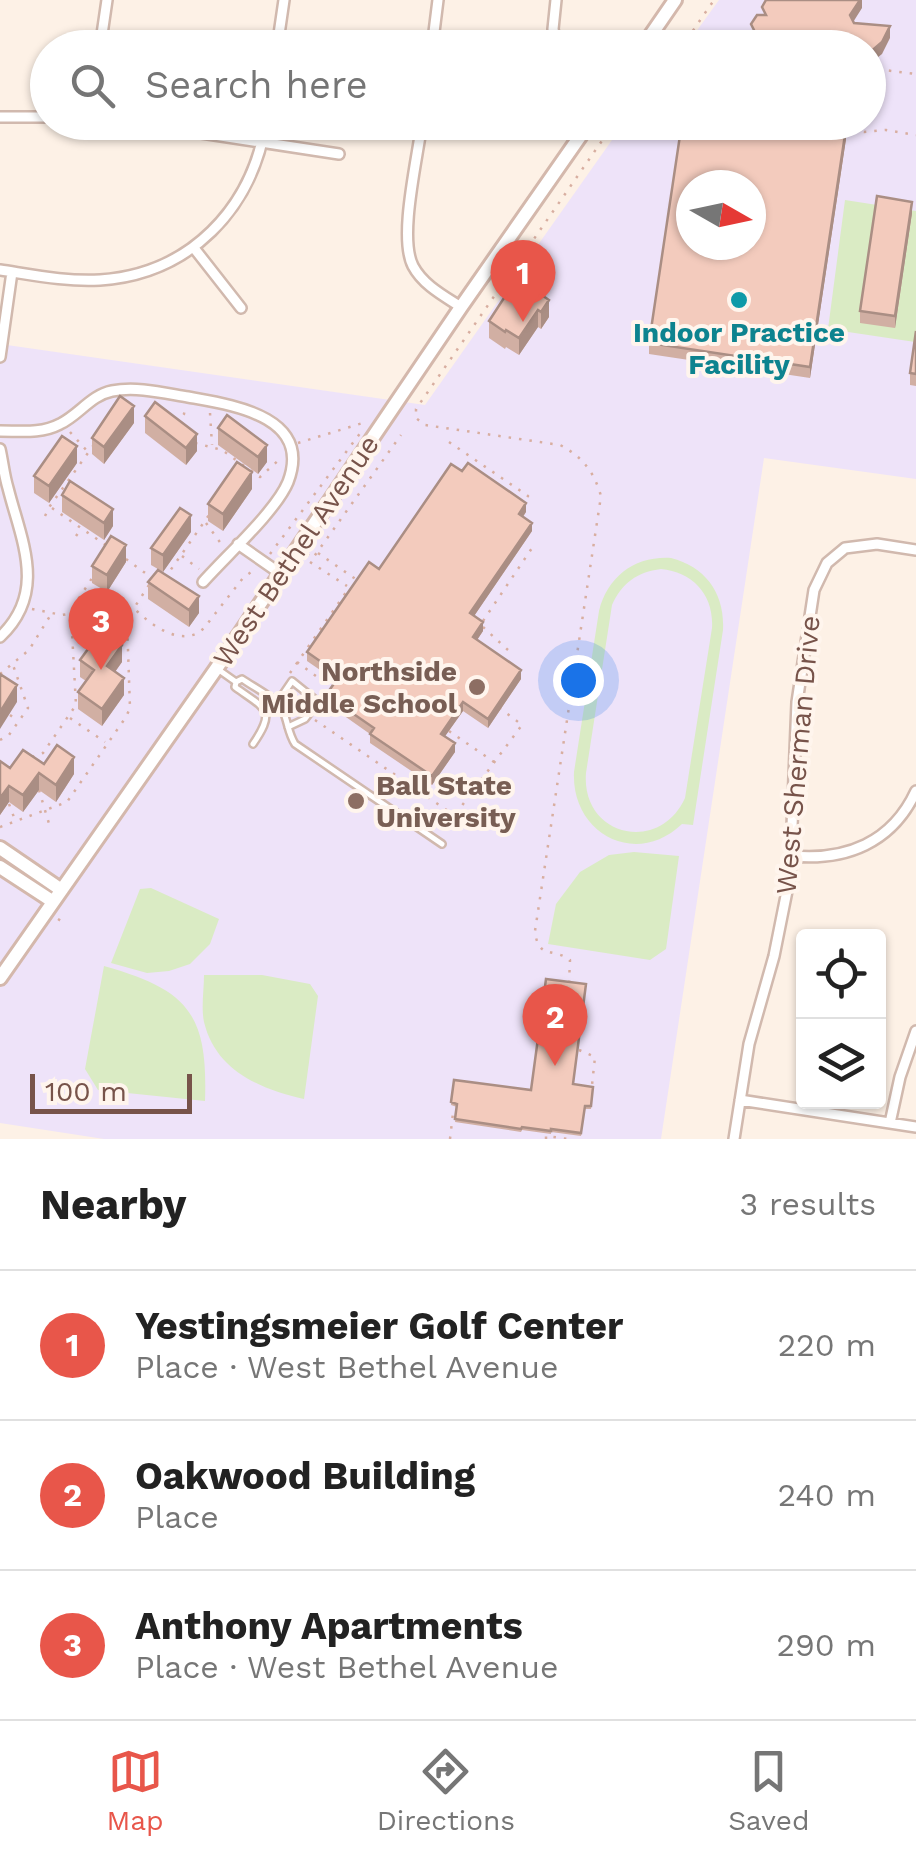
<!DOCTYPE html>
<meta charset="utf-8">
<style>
:root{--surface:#fff;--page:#f2f2f2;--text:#222;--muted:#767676;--line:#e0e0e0;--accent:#e8564a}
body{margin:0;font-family:"Work Sans",sans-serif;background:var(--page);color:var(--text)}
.controls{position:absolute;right:30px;bottom:30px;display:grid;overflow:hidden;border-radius:10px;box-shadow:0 2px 8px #0004}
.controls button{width:90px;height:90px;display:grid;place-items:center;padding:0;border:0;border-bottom:2px solid var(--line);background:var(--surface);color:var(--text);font:50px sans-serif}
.compass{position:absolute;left:676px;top:170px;width:90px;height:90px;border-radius:50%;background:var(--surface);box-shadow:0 2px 8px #0004;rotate:99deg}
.scale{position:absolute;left:30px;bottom:25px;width:162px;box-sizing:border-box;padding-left:10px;border:5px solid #77534a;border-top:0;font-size:28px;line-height:35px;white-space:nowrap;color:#77534a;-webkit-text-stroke:8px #fff5ed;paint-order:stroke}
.you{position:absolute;left:578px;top:680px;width:35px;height:35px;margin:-25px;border:8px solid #fff;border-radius:50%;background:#1a73e8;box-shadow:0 0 0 15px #1a73e833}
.badge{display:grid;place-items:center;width:65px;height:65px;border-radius:50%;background:var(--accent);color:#fff;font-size:32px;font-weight:700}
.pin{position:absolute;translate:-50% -82px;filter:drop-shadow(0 2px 5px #0008)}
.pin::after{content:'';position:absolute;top:52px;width:35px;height:30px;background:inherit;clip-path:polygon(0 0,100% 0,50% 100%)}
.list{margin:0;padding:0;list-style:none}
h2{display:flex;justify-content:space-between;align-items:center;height:130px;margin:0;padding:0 40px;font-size:42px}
h2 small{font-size:32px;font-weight:400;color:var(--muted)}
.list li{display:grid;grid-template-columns:65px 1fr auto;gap:30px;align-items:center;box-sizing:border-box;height:150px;padding:0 40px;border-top:2px solid var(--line)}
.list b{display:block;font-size:38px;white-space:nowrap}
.list p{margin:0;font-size:32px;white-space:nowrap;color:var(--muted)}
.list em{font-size:32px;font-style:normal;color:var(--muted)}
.icon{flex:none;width:55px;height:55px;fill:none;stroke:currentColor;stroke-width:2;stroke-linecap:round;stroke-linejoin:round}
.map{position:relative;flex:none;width:916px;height:1139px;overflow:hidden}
.search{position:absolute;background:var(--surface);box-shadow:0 2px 8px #0004;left:30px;right:30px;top:30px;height:110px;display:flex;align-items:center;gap:25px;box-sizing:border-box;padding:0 35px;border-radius:55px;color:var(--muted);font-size:38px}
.sheet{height:580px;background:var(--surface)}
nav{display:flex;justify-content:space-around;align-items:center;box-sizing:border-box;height:140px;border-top:2px solid var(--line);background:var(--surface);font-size:28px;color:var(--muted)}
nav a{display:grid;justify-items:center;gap:5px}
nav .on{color:var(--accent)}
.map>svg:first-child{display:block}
</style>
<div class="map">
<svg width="916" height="1139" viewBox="0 0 916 1139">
<rect width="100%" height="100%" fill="#fdf1e6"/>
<path fill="#eee3f9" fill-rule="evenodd" d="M719 0H916V479L764 458 661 1139H104L0 1123V344L425 405 624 123 868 122V48L685 47ZM691 185H751V245H691Z"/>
<path fill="#daebc4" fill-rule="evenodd" d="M845 200 916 211V386L915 342 828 329Z
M671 558C706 567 725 594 723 630L693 825 682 824C636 868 571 834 574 772L599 611C608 576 635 556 671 558ZM661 569C693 572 714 595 712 628L685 798C659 855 581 836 586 773L612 605C622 583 637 572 661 569Z
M634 852 679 856 666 949 650 960 548 944 556 904 580 872 609 855Z
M151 888 219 919 210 944 190 964 169 971 147 973 111 963 140 889Z
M104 966C188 990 208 1013 205 1101L98 1090 85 1069Z
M204 975H262L310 984 318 996 304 1099C260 1089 216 1071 204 1022 201 1008 204 990 204 975Z"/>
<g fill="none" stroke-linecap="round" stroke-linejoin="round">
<g stroke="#d1b9ae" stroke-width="10">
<path id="service" d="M219 670 236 682 235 687C265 709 277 709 253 744
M236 682 242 679C255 688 275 697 283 711 288 722 288 733 295 744L442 844
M277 703 292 681 318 702 305 719 288 727"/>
</g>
<g stroke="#d1b9ae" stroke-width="14">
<path id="minor" d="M556 0 553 29 557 48
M100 48 107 0
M277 48 284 0
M432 48 438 0
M0 117H48
M129 122 339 154
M422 122C418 157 398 237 413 266 423 285 444 296 461 307
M194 248 241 308
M0 270C33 275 67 282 100 280 190 274 252 209 266 122
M0 357 12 272
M0 431C21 431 41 434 60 424 79 415 91 395 112 391 136 386 164 393 188 397 232 405 313 416 288 482 276 511 226 556 203 582
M0 449C3 462 4 475 8 488 21 540 48 592 0 637
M238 544 281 574
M792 856C846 861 892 843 916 791
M740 1100 916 1127
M890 1123 900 1077 916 1031
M734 1139 749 1044 774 956 790 876 797 702 814 590 827 563 845 548 877 544 916 550"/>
</g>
<g stroke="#d4b8ac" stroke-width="18">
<path id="secondary" d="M642 48 675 0
M0 848 60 889
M0 867 52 901
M0 978 216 669 461 307 590 122"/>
</g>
<path stroke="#d8aea0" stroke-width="2.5" stroke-dasharray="2.5 8" stroke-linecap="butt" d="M681 48 714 0
M868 68 916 74
M843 129 864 132 886 130 916 135
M210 413 212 445
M177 423 184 414 185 408
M70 432 88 452
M449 442 528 496 524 502
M195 443 222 450 260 477 281 458
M298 443 366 422
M52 508 107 546
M45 516 50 506 93 446
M206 523 222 545
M76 536 81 529
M318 553 357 580
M270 554 361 432
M307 554 313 558 401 435
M182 556 199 569
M126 559 152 578
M310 562 347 586
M165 578 209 515
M149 585 134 608C150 625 183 649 204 628L243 578 254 570
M32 609 62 615 93 610
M483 621 532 548
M483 627 508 650
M297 662 332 688
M290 673 349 588
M0 674 29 650 50 616
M10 715 17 720
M70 718 105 742
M315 720 448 811H458L522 725 501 709
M449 731 494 762
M0 740 9 735 28 708 13 665
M32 757 43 753 76 705 71 614 74 606 94 575
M39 790 50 827
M9 804 15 820
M0 827 67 802 126 717 130 708 127 620 121 613 111 609
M58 919 66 924
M569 983 570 960C553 947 538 960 535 931L601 496C594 472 583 457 560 445L425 425 416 418V409L615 122
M579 1050 595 1057 592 1085
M450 1139 453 1113
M546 1139V1136L568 1139"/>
<use href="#service" stroke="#fff" stroke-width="5"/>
<use href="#minor" stroke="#fff" stroke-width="9"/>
<use href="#secondary" stroke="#fff" stroke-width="12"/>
</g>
<path fill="#d1afa3" d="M846 139 810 378 649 354V343Z
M912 213 895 328 860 323V311Z
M517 278 549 317 541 329 538 327 519 355 506 347 505 349 489 338V321Z
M916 331V386L910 385V373Z
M145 416 197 451 186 465 145 433Z
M134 423 104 464 92 454V438Z
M218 428 267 462 258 474 218 445Z
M77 463 49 503 34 493V476Z
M252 489 223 531 208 521V504Z
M62 495 113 526 104 540 62 512Z
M526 512 523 517 532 531 474 616 483 631 477 640 521 679 488 728 463 711 445 736 455 752 432 785 370 743V734L326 703V695L336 681 307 661V652L379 569Z
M191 532 163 572 151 565V548Z
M126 562 107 592 92 583V566Z
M148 582 199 613 189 627 148 599Z
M82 627 119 632 114 640 122 662 115 672 124 695 102 726 78 709V692L86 681 80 677V660L88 649 82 644Z
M0 761 10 768 74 774 56 802 39 790 23 812 9 802 0 815Z
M454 1080 531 1090 573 1084 593 1090 591 1109H585L581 1136 551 1132V1134L522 1130 521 1132 455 1122 457 1107 451 1105Z"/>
<path fill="#aa8e84" d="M860 0H862V8L850 27V15Z
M890 26V38L882 54 868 65V54Z
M846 128V139L810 378V367Z
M912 202V213L895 328V316Z
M549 300V317L541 329V312Z
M538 310V327L519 355V338Z
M134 406V423L104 464V447Z
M197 434V451L186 465V448Z
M267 445V462L258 474V457Z
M77 446V463L49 503V486Z
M252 472V489L223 531V514Z
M526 503V512L519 522V514Z
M113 509V526L104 540V523Z
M191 515V532L163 572V555Z
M532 523V531L470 622V613Z
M126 545V562L107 592V575Z
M199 596V613L189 627V610Z
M119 615V632L106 651V634Z
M483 622V631L473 646V637Z
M122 645V662L107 683V666Z
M521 670V679L488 728V719Z
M124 678V695L102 726V709Z
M17 685V702L0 729V712Z
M463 702V711L441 742V734Z
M455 743V752L432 785V776Z
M74 757V774L56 802V785Z
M39 773V790L23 812V795Z
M9 786V802L0 815V798Z"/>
<path fill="#f3cbbd" stroke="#aa8e84" stroke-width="2.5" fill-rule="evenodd" d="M766 0H860L850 15 854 23 890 26 882 42 868 54V48H849L847 42 842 45 844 48H734L744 33 756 34 751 24 757 15H766L762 7Z
M682 122H812L846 128 810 367 649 343ZM691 185H751V245H691Z
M877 196 912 202 895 316 860 311Z
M517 278 549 300 541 312 538 310 519 338 506 330 505 332 489 321Z
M916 331V374L910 373Z
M120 396 134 406 104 447 92 438Z
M155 402 197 434 186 448 145 416Z
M227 415 267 445 258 457 218 428Z
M62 436 77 446 49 486 34 476Z
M237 462 252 472 223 514 208 504Z
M468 463 526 503 519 514 532 523 470 613 483 622 473 637 521 670 488 719 463 702 441 734 455 743 432 776 370 734 374 728 326 695 340 675 307 652 369 562 379 569 451 464 462 471Z
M70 481 113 509 104 523 62 495Z
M180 508 191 515 163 555 151 548Z
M111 536 126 545 107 575 92 566Z
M158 570 199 596 189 610 148 582Z
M100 602 119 615 106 634 122 645 107 666 124 678 102 709 78 692 94 670 80 660 96 638 82 627Z
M0 674 17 685 0 712Z
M57 745 74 757 56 785 39 773 23 795 9 786 0 798V761L10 768 23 750 44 764Z
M546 979 586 984 573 1084 593 1087 591 1106H585L581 1133 551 1129V1131L522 1127 521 1129 455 1119 457 1104 451 1102 454 1080 531 1090Z"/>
<circle fill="#0f9aa8" stroke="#fff5ed" stroke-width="4" cx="739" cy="300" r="10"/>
<g fill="#8d6e63" stroke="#fff5ed" stroke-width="4">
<circle cx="477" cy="687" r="10"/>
<circle cx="356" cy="801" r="10"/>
</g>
<g text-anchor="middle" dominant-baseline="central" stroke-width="8" stroke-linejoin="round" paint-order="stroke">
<g font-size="28" font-weight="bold" fill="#0d838f" stroke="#fff5ed">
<text x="739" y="332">Indoor Practice<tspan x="739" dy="32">Facility</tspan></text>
</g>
<g font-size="28" fill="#77534a" stroke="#fff5ed">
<text transform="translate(296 551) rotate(-56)">West Bethel Avenue</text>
<text transform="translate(798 755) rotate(-85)">West Sherman Drive</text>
</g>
<g font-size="28" font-weight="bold" fill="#785e54" stroke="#fff5ed" text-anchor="end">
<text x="457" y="671">Northside<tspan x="457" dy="32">Middle School</tspan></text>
<text x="376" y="785" text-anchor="start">Ball State<tspan x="376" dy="32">University</tspan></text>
</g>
</g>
</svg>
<div class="controls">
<button><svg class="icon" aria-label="locate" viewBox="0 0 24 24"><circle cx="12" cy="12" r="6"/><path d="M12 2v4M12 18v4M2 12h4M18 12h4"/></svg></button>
<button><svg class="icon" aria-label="layers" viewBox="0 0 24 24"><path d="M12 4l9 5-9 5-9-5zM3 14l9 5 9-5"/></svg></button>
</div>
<svg class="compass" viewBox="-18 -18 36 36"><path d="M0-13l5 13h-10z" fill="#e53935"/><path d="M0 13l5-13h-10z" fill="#767676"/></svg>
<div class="scale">100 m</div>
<div class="you"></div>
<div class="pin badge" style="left:523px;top:322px">1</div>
<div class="pin badge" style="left:555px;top:1066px">2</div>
<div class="pin badge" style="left:101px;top:670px">3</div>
<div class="search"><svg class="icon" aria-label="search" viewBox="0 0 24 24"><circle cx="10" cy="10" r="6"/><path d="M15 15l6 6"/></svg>Search here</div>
</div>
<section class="sheet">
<h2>Nearby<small>3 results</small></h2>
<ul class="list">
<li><span class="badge">1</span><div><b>Yestingsmeier Golf Center</b><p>Place · West Bethel Avenue</p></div><em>220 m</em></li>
<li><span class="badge">2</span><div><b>Oakwood Building</b><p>Place</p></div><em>240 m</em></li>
<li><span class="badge">3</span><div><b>Anthony Apartments</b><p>Place · West Bethel Avenue</p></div><em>290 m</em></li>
</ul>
</section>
<nav>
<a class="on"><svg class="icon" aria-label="map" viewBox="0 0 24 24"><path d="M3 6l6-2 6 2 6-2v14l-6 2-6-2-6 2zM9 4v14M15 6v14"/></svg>Map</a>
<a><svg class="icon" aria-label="directions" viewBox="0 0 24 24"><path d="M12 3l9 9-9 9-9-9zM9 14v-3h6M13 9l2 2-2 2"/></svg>Directions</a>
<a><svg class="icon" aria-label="saved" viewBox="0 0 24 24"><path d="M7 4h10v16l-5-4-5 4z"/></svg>Saved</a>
</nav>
